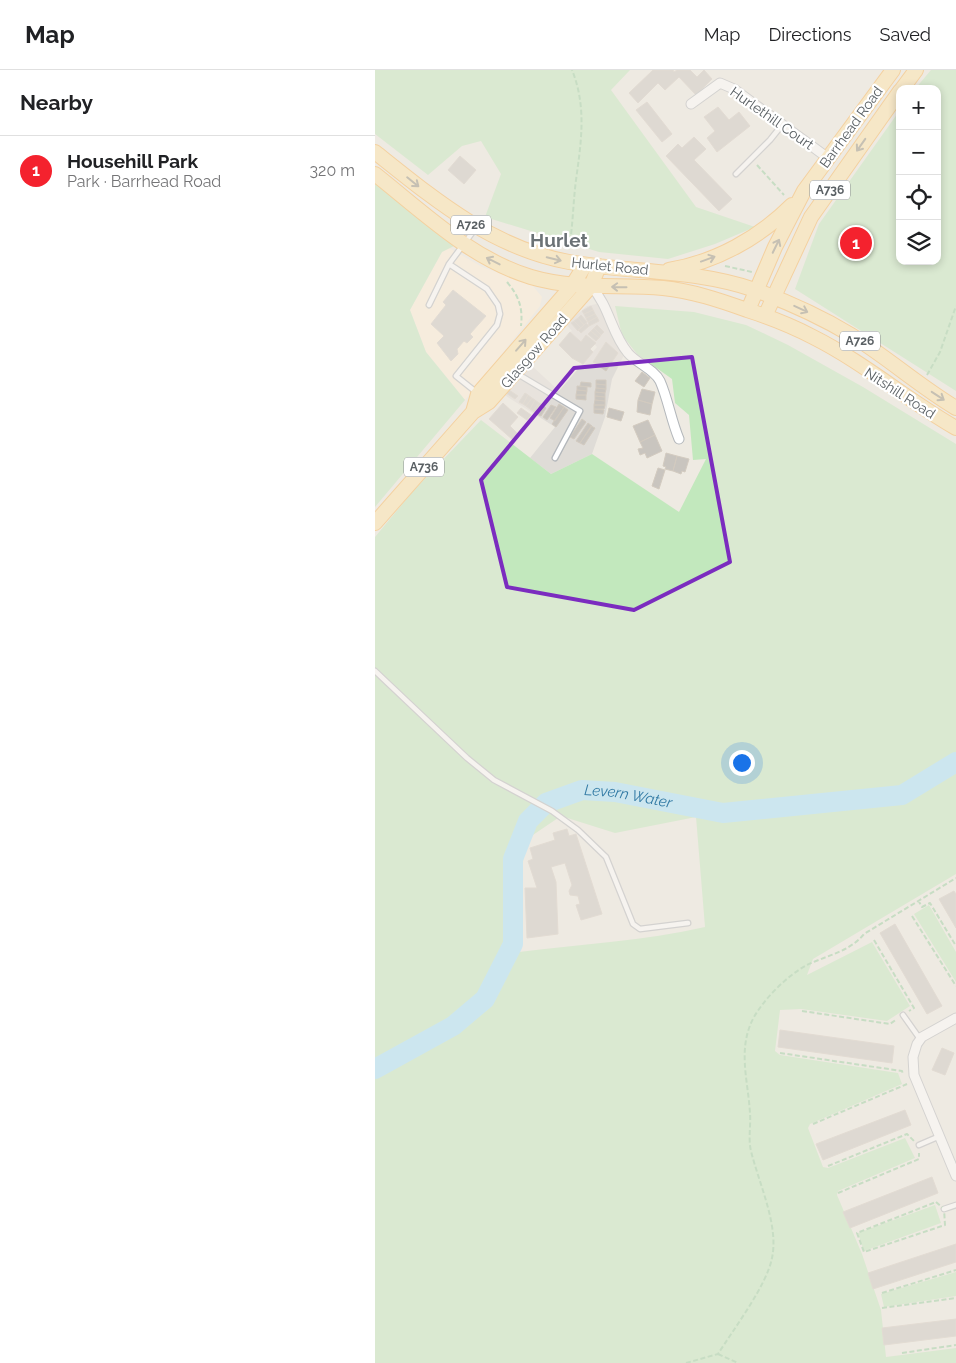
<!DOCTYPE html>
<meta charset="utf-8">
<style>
:root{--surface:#fff;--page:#f6f6f6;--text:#202124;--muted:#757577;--line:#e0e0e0;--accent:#f4222e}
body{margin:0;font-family:Raleway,sans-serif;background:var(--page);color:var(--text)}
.controls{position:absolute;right:15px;top:15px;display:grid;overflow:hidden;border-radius:10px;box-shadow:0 2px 8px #0003}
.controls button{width:45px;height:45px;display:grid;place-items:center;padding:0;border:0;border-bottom:1px solid var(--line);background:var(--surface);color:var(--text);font:25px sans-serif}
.you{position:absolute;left:366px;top:692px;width:18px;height:18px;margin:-12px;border:4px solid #fff;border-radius:50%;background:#1a73e8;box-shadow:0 0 0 8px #1a73e833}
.badge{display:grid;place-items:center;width:32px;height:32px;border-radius:50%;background:var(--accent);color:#fff;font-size:16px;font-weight:700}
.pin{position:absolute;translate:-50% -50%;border:2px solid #fff;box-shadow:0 1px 5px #0006}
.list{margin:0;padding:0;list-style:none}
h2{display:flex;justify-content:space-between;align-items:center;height:65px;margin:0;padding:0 20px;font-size:21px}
h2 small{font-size:16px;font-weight:400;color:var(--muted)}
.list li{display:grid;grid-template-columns:32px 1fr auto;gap:15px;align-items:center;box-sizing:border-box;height:70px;padding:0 20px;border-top:1px solid var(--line)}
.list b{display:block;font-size:19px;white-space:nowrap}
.list p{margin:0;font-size:16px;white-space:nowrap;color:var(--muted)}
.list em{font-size:16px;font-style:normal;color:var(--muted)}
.icon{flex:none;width:28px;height:28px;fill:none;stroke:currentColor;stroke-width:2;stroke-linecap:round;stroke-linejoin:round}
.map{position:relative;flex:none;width:581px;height:1293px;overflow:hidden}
header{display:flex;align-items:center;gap:30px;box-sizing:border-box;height:70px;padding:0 25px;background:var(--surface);border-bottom:1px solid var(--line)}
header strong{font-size:24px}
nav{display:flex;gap:28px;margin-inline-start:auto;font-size:18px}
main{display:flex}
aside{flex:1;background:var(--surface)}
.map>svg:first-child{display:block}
</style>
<header>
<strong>Map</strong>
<nav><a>Map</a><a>Directions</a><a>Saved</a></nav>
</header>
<main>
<aside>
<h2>Nearby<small></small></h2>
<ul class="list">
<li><span class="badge">1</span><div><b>Househill Park</b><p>Park · Barrhead Road</p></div><em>320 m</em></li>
</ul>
</aside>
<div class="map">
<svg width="581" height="1293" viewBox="0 0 581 1293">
<rect width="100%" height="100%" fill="#eeeae2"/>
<path fill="#fff0d7" d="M74 178 107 197 157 215 167 227 165 236 90 330 51 282 35 240 67 182Z"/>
<path fill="#dfdcd7" d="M226 233 249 285 237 309 230 347 217 384 176 404 155 388 180 357 128 324 155 294 184 321 222 277 211 265 206 272 195 262 197 261 191 254 212 236Z"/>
<path fill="#c2e8bd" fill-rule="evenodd" d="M0 0H255L236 20 321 137 380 157 340 174 293 189 224 182 110 147 126 104 106 71 87 76 53 105 0 64Z
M556 0H581V321L420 219 444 154 525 40V191H562V19H540Z
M0 110 79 176 67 182 35 240 51 282 90 330 0 437Z
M240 236 319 242 371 255 413 275 488 317 581 374V804L438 889 432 905 497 872 535 936 512 951 426 939 405 940 400 981 405 985 523 1003 527 1014 435 1054 433 1058 448 1097 453 1098 530 1068 540 1088 463 1121 462 1125 487 1184 506 1240 511 1287 581 1278V1293H0V467L39 420 106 350 176 404 217 384 304 442 331 389 318 390 314 345 300 333 297 309 262 284 247 265ZM186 746 240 763 321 747 330 857C269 871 206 874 144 882L149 771Z
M554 835 581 882V912L539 844Z
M560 1135 566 1153 489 1181 483 1163Z
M581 1202V1226L509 1237 506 1224Z"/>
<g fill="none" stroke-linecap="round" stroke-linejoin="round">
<path stroke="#a2e3ff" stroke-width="20" id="s1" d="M0 999 78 956 110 929 138 874V789L153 751 171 733 207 720 240 722 348 743 527 725 581 692"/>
</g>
<path fill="#c9c5bf" stroke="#d3cbc0" d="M278 0H298L299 2 302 0H315L322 7 329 0 337 9 321 25 304 7 290 20 283 13 263 33 254 23Z
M272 32 297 64 287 72 261 40Z
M343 37 354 50 364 42 375 56 342 82 332 68 340 61 329 47Z
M319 67 331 79 319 90 357 129 344 141 291 86 303 74 307 78Z
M85 86 101 100 89 114 73 100Z
M78 220 111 246 95 264 98 267 92 273 89 271 82 279 83 284 76 291 62 273 69 266 56 254 71 235 68 232Z
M216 236 218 240 209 244 207 241Z
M218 240 220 244 211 248 209 244Z
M220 244 222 247 213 252 211 248Z
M206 245 212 252 209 255 203 248Z
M222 247 224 251 214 256 213 252Z
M203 248 209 255 206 258 199 251Z
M199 251 206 258 203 261 196 253Z
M211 253 214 256 206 263 203 260Z
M222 255 229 262 226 265 219 258Z
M219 258 226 265 224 268 216 261Z
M216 261 224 268 221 271 213 264Z
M195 262 206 272 211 265 221 273 215 279 218 282 208 294 197 288 184 275Z
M231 272 243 283 231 301 218 292Z
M267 302 275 308 269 317 260 311Z
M221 310H231V315L221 314Z
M206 312 216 313V317L205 316Z
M221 314 231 315V319L221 318Z
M202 316 212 317V321L202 320Z
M221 318 231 319 230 323 220 322Z
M267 319 280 322 277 334 263 330Z
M134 320 143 326 140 329 131 323Z
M202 320 212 321 211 325H201Z
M220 322 230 323V327L220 326Z
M150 323 153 325 148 334 144 332Z
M153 325 157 328 151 336 148 334Z
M201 325H211V330L201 329Z
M220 326 230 327V331L220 330Z
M157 328 160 330 155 339 151 336Z
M160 330 164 333 158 341 155 339Z
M220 330 230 331V335H219Z
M263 330 277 334 275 345 262 342Z
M128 333 143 347 135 356 143 364 138 370 114 349Z
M164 333 168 335 162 344 158 341Z
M184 334 189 337 180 351 175 348Z
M168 335 171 338 166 346 162 344Z
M176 335 181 337 172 350 168 347Z
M219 335H230L229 339H219Z
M189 337 193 340 181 357 177 354Z
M146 338 156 345 152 350 142 343Z
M234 338 249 342 246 351 232 347Z
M219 339 229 340 228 344 219 343Z
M207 349 211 352 199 369 195 367Z
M273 350 280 365 265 372 258 356Z
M213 353 217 356 205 373 201 371Z
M216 356 220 358 209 375 205 373Z
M280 365 287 381 272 388 270 383 265 385 263 379 268 378 265 372Z
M291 383 302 386 298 401 290 399 291 397 288 396Z
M302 386 314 389 310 402 307 401 306 404 298 401Z
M283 398 290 400 284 419 277 416Z
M192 759 194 766 201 764 227 844 206 850 201 835 205 834 203 826 195 825 194 821 197 815 190 793 176 797 181 812 183 864 152 868 150 818H162L153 791 158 789 155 778 180 770 178 763Z
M579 821 581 824V858L564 829Z
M520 854 567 936 552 944 505 863Z
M405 960 519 976 517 993 403 977Z
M567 978 579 983 570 1005 557 1000Z
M530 1040 536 1055 448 1090 441 1074Z
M557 1107 563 1123 475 1158 468 1142Z
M581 1174V1192L498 1219 493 1203Z
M581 1249V1266L509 1275 507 1258Z"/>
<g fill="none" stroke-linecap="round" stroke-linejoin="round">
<g stroke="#b3b7bb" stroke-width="7">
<path id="service" d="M361 104 395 70 407 55
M74 194 112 219 123 235 125 244 122 255 81 306 101 322
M54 235 74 194 100 159
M141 303 205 341 180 388
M0 601 92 688 119 710 177 741 203 760 231 787 258 854 265 859 313 853
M528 945 545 969
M544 1075 565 1066
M569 1139 581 1135"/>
</g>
<g stroke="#b3b7bb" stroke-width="11">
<path id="minor" d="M316 34 345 13 359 19 453 88
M216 216C235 237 236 263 253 283 261 293 279 299 285 311 293 329 296 350 304 369
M581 948 547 967 542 974 538 987 539 1005 581 1106"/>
</g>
<g stroke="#fab34f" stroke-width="16">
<path id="primary" d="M527 19 541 0
M0 82C59 129 117 178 194 192 256 203 320 199 380 220 413 232 446 247 476 265 512 287 544 316 581 338
M0 104C48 142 96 189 156 207 200 220 243 214 288 218 317 221 344 230 372 240 394 247 417 256 438 267 488 292 532 330 581 358
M294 200C341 192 384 168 417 135
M373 240 400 177 429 121 518 0
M390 246 436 147 525 21
M98 342 103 324 197 216 210 195
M0 453 98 342 114 332 216 216 224 196"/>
</g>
<path stroke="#98cf9f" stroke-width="2" stroke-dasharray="5 2.5" stroke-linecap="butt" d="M382 95 409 125
M194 179C198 156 198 133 201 110 206 73 212 37 197 0
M350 196 377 202
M132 212C144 226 148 238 146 256
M552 305 565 282 581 236
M543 830 547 837 555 833 581 876
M537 846 581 916
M499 870 539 938 534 941
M427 941 515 954 522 949
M405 983 527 1001 528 1005
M438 1054 532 1014
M453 1096 532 1064 539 1071
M463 1123 544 1089V1083
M561 1132 569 1139 570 1155 489 1182 482 1163Z
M507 1223 581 1200
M507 1238 581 1228
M527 1283 581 1275
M343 1284 363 1293
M311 1293 343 1284C358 1260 392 1215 397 1188 404 1155 384 1114 376 1081 373 1069 376 1055 375 1043 373 1010 362 978 379 947 390 928 411 907 430 896 449 886 475 882 489 864L581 808"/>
<use href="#service" stroke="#fff" stroke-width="4.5"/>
<use href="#minor" stroke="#fff" stroke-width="9"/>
<use href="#primary" stroke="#ffe5a7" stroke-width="14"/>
</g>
<defs><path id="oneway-shaft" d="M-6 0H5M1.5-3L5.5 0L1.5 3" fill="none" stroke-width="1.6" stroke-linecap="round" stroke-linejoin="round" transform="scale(1.25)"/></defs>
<g stroke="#948f7b">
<use href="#oneway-shaft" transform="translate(486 75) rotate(125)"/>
<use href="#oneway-shaft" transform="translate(38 112) rotate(39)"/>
<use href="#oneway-shaft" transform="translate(401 176) rotate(-64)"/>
<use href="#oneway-shaft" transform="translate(179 189) rotate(14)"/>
<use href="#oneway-shaft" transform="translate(333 189) rotate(-20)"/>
<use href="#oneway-shaft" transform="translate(118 191) rotate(-153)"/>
<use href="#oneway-shaft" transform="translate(244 217) rotate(-179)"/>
<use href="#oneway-shaft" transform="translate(426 239) rotate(25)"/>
<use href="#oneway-shaft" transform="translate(146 275) rotate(-49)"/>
<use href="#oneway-shaft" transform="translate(563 326) rotate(33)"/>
</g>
<path d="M0 0H581V1293H0ZM317 287 355 492 259 540 132 517 106 410 199 298Z" fill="#eeeae2" fill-opacity=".55" fill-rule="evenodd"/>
<path fill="none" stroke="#7b2cbf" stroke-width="4" stroke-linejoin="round" d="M317 287 355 492 259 540 132 517 106 410 199 298Z"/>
<g text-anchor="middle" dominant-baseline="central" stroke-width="4.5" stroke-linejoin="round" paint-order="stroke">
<g fill="#fff" stroke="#8c9092" stroke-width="1">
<rect x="435" y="110.5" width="40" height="19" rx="4"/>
<rect x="76" y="145.5" width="40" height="19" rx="4"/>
<rect x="465" y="261.5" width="40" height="19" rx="4"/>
<rect x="29" y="387.5" width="40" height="19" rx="4"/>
</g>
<g font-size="12" font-weight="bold" fill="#5a6064">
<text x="455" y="120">A736</text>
<text x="96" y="155">A726</text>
<text x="485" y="271">A726</text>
<text x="49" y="397">A736</text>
</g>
<g font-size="14" fill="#5a6064" stroke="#fff">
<text transform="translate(397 48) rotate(35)">Hurlethill Court</text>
<text transform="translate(476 57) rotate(-54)">Barrhead Road</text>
<text transform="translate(235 196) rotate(6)">Hurlet Road</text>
<text transform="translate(159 281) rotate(-49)">Glasgow Road</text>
<text transform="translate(525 323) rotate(33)">Nitshill Road</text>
</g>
<g font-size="15" font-style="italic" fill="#337ba5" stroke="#fff">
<text stroke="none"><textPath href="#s1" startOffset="429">Levern Water</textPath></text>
</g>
<g font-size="19" font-weight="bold" fill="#6b7276" stroke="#fff">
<text x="184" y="170">Hurlet</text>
</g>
</g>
</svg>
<div class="controls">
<button>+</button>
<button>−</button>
<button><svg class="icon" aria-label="locate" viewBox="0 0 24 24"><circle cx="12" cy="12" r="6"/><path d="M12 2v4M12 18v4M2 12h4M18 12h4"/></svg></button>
<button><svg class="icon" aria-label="layers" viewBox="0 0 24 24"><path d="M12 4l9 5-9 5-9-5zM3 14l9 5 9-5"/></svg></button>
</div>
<div class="you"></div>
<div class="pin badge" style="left:481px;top:173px">1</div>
</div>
</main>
